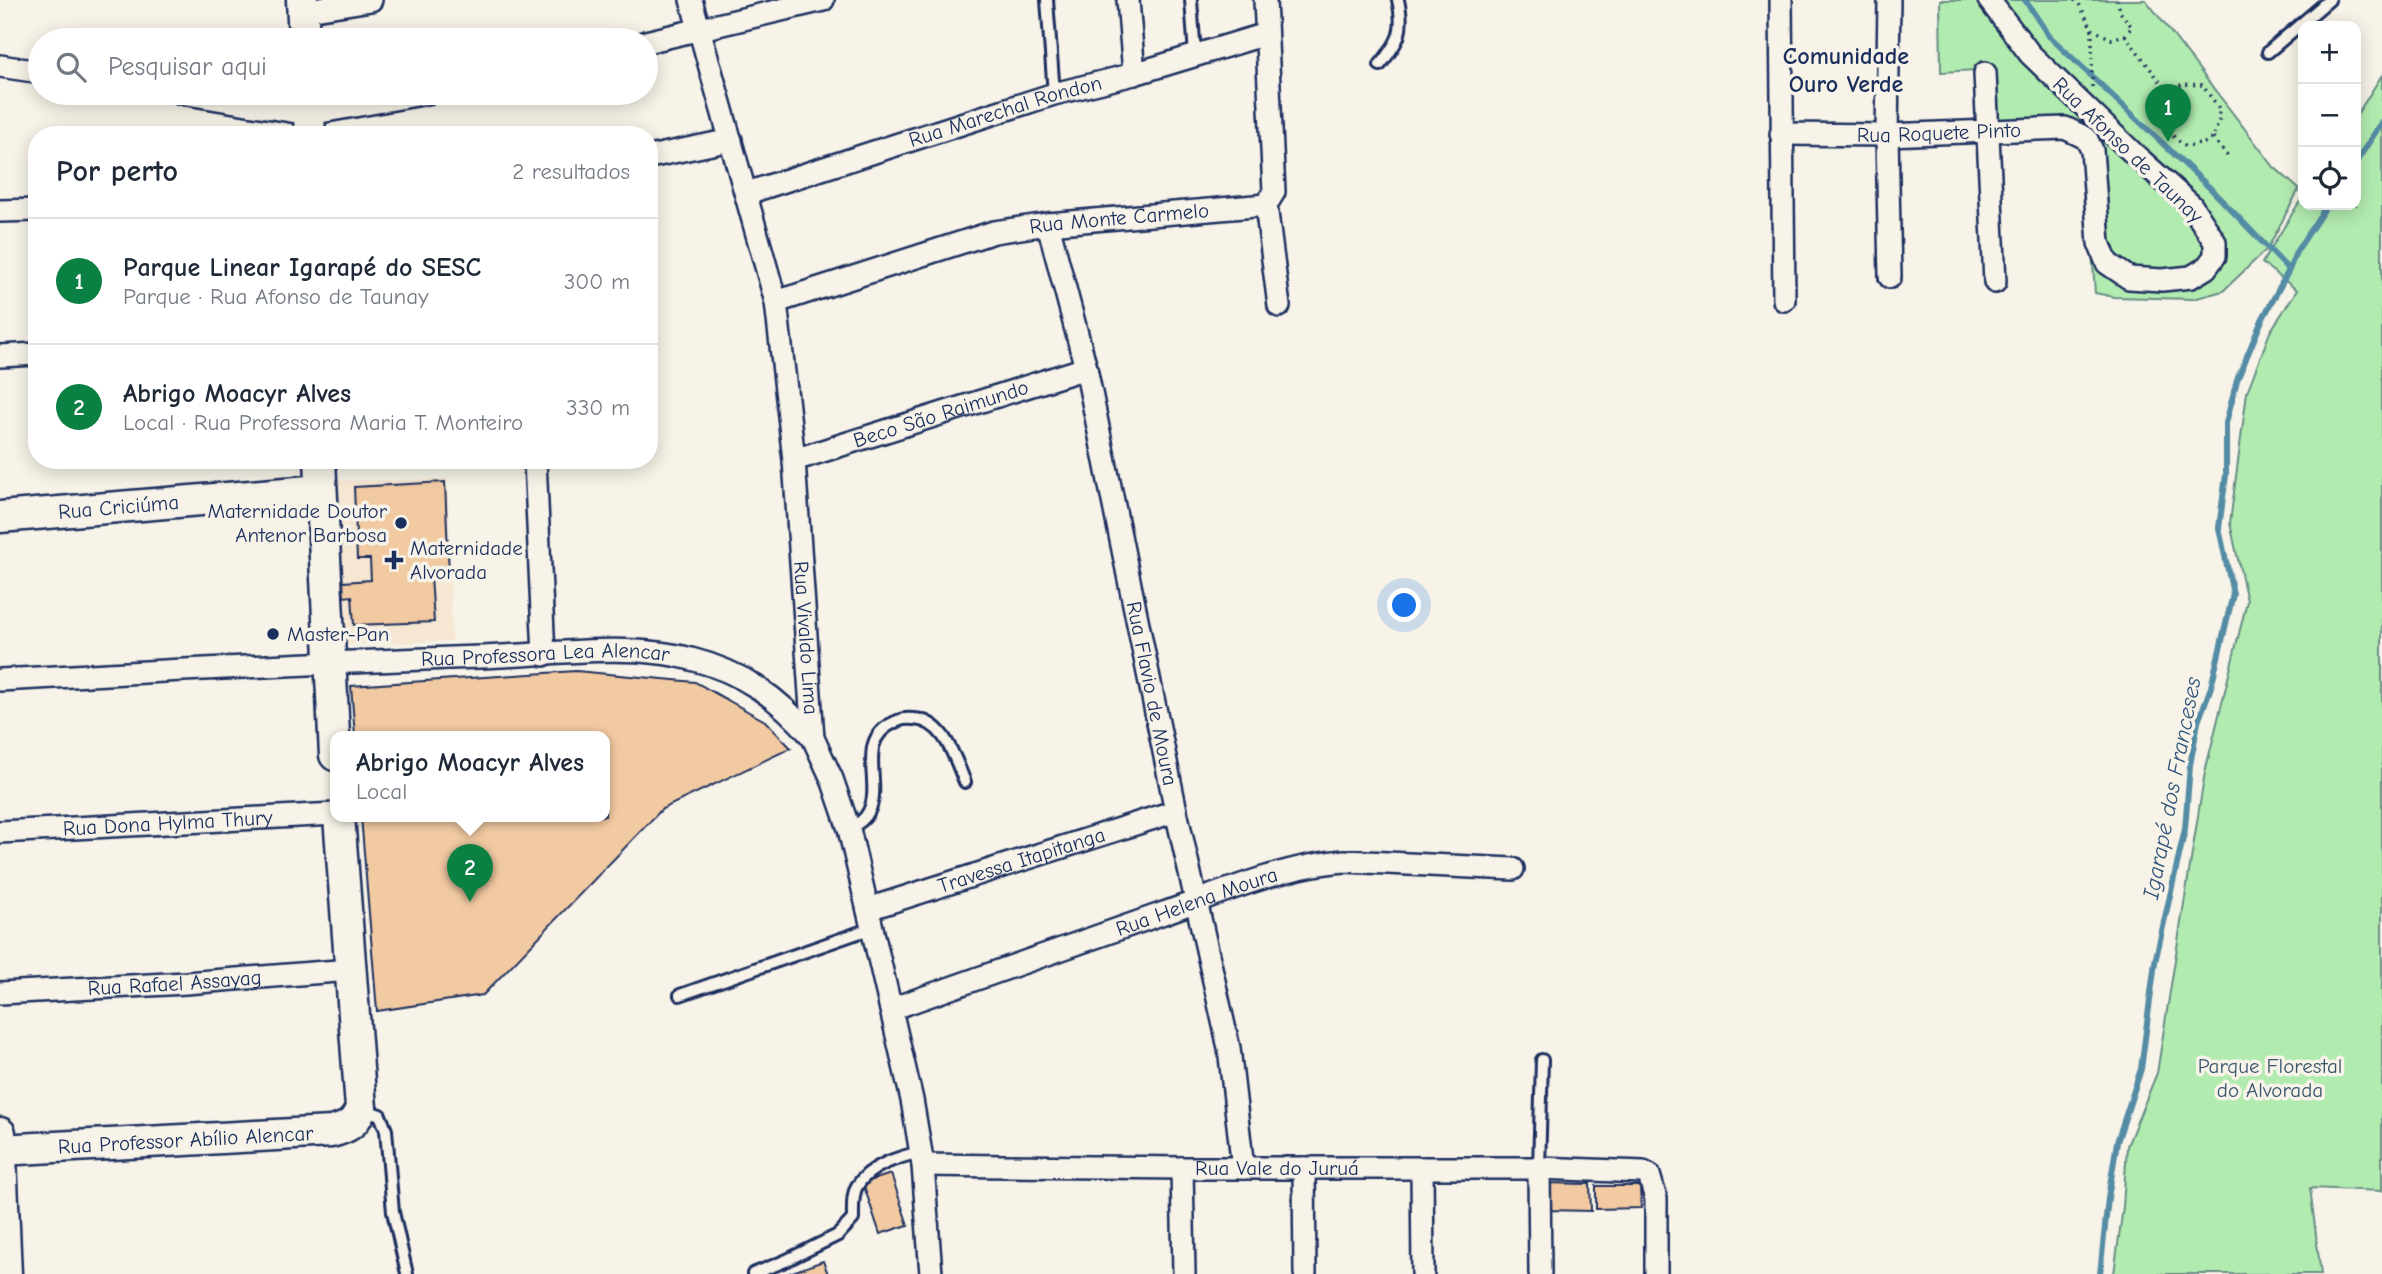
<!DOCTYPE html>
<html lang="pt">
<meta charset="utf-8">
<style>
:root{--surface:#fff;--page:#f6f6f7;--text:#1f2937;--muted:#747a83;--line:#e0e1e3;--accent:#0b8043}
body{margin:0;font-family:"Comic Neue",sans-serif;background:var(--page);color:var(--text)}
.controls{position:absolute;right:21px;top:21px;display:grid;overflow:hidden;border-radius:14px;box-shadow:0 4px 18px #0003}
.controls button{width:63px;height:63px;display:grid;place-items:center;padding:0;border:0;border-bottom:2px solid var(--line);background:var(--surface);color:var(--text);font:35px sans-serif}
.you{position:absolute;left:1405px;top:606px;width:24px;height:24px;margin:-18px;border:5px solid #fff;border-radius:50%;background:#1a73e8;box-shadow:0 0 0 10px #1a73e833}
.badge{display:grid;place-items:center;width:46px;height:46px;border-radius:50%;background:var(--accent);color:#fff;font-size:23px;font-weight:700}
.pin{position:absolute;translate:-50% -58px;filter:drop-shadow(0 2px 4px #0008)}
.pin::after{content:'';position:absolute;top:37px;width:24px;height:21px;background:inherit;clip-path:polygon(0 0,100% 0,50% 100%)}
.popup{position:absolute;left:330px;top:731px;width:280px;height:91px;box-sizing:border-box;display:grid;place-content:center;border-radius:14px;background:var(--surface);filter:drop-shadow(0 2px 5px #0005);font-size:23px;white-space:nowrap;color:var(--muted)}
.popup b{font-size:26px;color:var(--text)}
.popup::after{content:'';position:absolute;left:50%;top:100%;margin-left:-14px;border:14px solid transparent;border-top-color:var(--surface)}
.list{margin:0;padding:0;list-style:none}
h2{display:flex;justify-content:space-between;align-items:center;height:91px;margin:0;padding:0 28px;font-size:30px}
h2 small{font-size:23px;font-weight:400;color:var(--muted)}
.list li{display:grid;grid-template-columns:46px 1fr auto;gap:21px;align-items:center;box-sizing:border-box;height:126px;padding:0 28px;border-top:2px solid var(--line)}
.list b{display:block;font-size:26px;white-space:nowrap}
.list p{margin:0;font-size:23px;white-space:nowrap;color:var(--muted)}
.list em{font-size:23px;font-style:normal;color:var(--muted)}
.icon{flex:none;width:38px;height:38px;fill:none;stroke:currentColor;stroke-width:2;stroke-linecap:round;stroke-linejoin:round}
.map{position:relative;flex:none;width:2382px;height:1274px;overflow:hidden}
.search{position:absolute;background:var(--surface);box-shadow:0 4px 18px #0003;left:28px;top:28px;width:630px;height:77px;display:flex;align-items:center;gap:18px;box-sizing:border-box;padding:0 24px;border-radius:38px;color:var(--muted);font-size:26px}
.panel{position:absolute;background:var(--surface);box-shadow:0 4px 18px #0003;left:28px;top:126px;width:630px;height:343px;border-radius:28px}
.map>svg:first-child{display:block}
</style>
<div class="map">
<svg width="2382" height="1274" viewBox="0 0 2382 1274">
<rect width="100%" height="100%" fill="#f7f3e8"/>
<filter id="ink" filterUnits="userSpaceOnUse"><feTurbulence type="fractalNoise" baseFrequency=".0143" numOctaves="2"/><feDisplacementMap in="SourceGraphic" scale="14" xChannelSelector="R" yChannelSelector="G"/><feConvolveMatrix kernelMatrix="1 2 1 2 8 2 1 2 1" color-interpolation-filters="sRGB"/></filter>
<g filter="url(#ink)">
<path fill="#f6e7d3" d="M447 479 452 641 350 645 344 642 341 639 336 481Z"/>
<path fill="#b2ebaf" stroke="#668d86" stroke-width="2" d="M1940 0H2146L2274 167 2299 189 2268 248 2223 291 2193 299 2114 297 2095 293 2085 151 2077 134 1982 124 1976 70 1941 72Z
M2382 75V1191L2310 1188 2321 1274H2114L2123 1207 2127 1146 2157 1073 2205 772 2247 601 2230 523 2247 392 2270 332 2297 290 2262 263 2303 196V205H2356V116Z"/>
<g fill="none" stroke-linecap="round" stroke-linejoin="round">
<path stroke="#548ca5" stroke-width="6" d="M2025 0 2049 36 2211 189 2289 270
M2356 162 2382 122
M2100 1274 2108 1198 2117 1142 2141 1069 2155 962 2185 829 2190 765 2198 722 2211 687 2233 594 2219 528 2226 475V423L2237 380 2262 320 2289 270 2296 252 2327 205"/>
</g>
<path fill="#f2caa2" stroke="#1b2f5e" stroke-width="2" d="M445 482 449 575 431 576 434 622 354 625 352 596 344 597 343 582 371 580 370 559H357L354 487Z
M576 671 695 682 765 721 791 748 662 809 483 995 377 1011 361 816H605V736H355L351 686Z
M891 1174 908 1225 880 1234 863 1183Z
M1543 1183 1590 1184 1591 1211 1545 1210Z
M1596 1186H1640L1641 1208 1596 1209Z
M823 1261 828 1274H787Z"/>
<g fill="none" stroke-linecap="round" stroke-linejoin="round">
<g stroke="#1b2f5e" stroke-width="16">
<path id="lane" d="M1047 0 1054 94
M1191 0 1195 55
M2268 52 2329 0
M1380 65C1399 41 1405 31 1398 0
M849 829C857 824 865 820 869 811 883 783 855 741 893 723 901 719 905 718 914 719 945 721 954 757 965 782
M680 995 872 928
M363 1109 380 1115 386 1130 393 1212 407 1274
M1539 1168 1542 1060
M753 1274 785 1261 838 1235 853 1219C853 1208 852 1195 857 1186 870 1165 899 1157 921 1152"/>
</g>
<g stroke="#1b2f5e" stroke-width="26">
<g id="street">
<path id="s1" d="M691 0 776 302 794 460 813 738 832 779 849 829 912 1100 923 1165 931 1274"/>
<path d="M1128 0 1134 74"/>
<path d="M1781 0 1784 300"/>
<path d="M1889 0 1887 135 1890 277"/>
<path d="M302 11 371 0"/>
<path d="M646 42 823 0"/>
<path d="M0 66 40 72"/>
<path d="M1985 73 1995 282"/>
<path d="M181 93 309 114 428 93"/>
<path id="s2" d="M1781 134 1887 135 2065 128 2086 138 2092 150 2099 243 2107 263 2129 278 2162 280 2191 277 2206 268 2215 256V242L2191 205 2134 154 2030 54 1989 0"/>
<path d="M649 157 731 140"/>
<path id="s3" d="M747 193 1054 94 1134 74 1266 34"/>
<path d="M1266 205 1279 306"/>
<path d="M0 211 37 210"/>
<path id="s4" d="M1048 224 1086 368 1176 811 1229 1048 1243 1168"/>
<path id="s5" d="M776 302 994 232 1048 224 1266 205 1274 192 1265 0"/>
<path d="M0 356 37 354"/>
<path d="M535 460 544 655"/>
<path id="s6" d="M794 460 1086 368"/>
<path id="s7" d="M0 680C160 671 320 662 481 657 548 655 626 642 691 659 743 672 779 698 813 738"/>
<path id="s8" d="M0 832 335 814"/>
<path id="s9" d="M868 909 1176 811"/>
<path id="s10" d="M0 993 186 983 350 970"/>
<path id="s11" d="M891 1009C981 977 1071 946 1161 914 1218 894 1285 865 1345 861L1513 869"/>
<path id="s12" d="M923 1165 1182 1168H1539L1643 1172 1649 1175 1656 1199V1274"/>
<path d="M1182 1168 1184 1274"/>
<path d="M1304 1168 1305 1274"/>
<path d="M1422 1168 1423 1274"/>
<path d="M1539 1168 1540 1274"/>
</g>
</g>
<g stroke="#1b2f5e" stroke-width="35">
<g id="secondary">
<path d="M302 0 304 40"/>
<path d="M308 93 310 135"/>
<path d="M320 460 335 755"/>
<path id="s13" d="M0 517 321 490"/>
<path d="M0 1133 6 1274"/>
<path id="s14" d="M0 1150 331 1132C347 1128 355 1124 361 1108L339 816"/>
</g>
</g>
<path stroke="#1b2f5e" stroke-width="3.5" stroke-dasharray="2 5" stroke-linecap="butt" d="M2074 0 2078 2 2092 29 2111 39 2125 35 2132 27 2120 12 2118 0
M2125 35 2167 91C2157 120 2162 128 2186 147L2204 143 2213 138 2219 121V108L2202 85 2183 84 2167 91
M2092 87V29
M2213 138 2229 158"/>
<use href="#lane" stroke="#f7f3e8" stroke-width="10"/>
<use href="#street" stroke="#f7f3e8" stroke-width="21"/>
<use href="#secondary" stroke="#f7f3e8" stroke-width="30"/>
</g>
</g>
<g fill="#1b2f5e" stroke="#f7f3e8" stroke-width="2.5">
<circle cx="401" cy="523" r="7"/>
<path d="M390.5 549.5h7v7h7v7h-7v7h-7v-7h-7v-7h7z"/>
<circle cx="273" cy="634" r="7"/>
</g>
<g text-anchor="middle" dominant-baseline="central" stroke-width="7" stroke-linejoin="round" paint-order="stroke">
<g font-size="21" fill="#1b2f5e" stroke="#f7f3e8">
<text stroke="none"><textPath href="#s3" startOffset="271">Rua Marechal Rondon</textPath></text>
<text stroke="none"><textPath href="#s2" startOffset="158">Rua Roquete Pinto</textPath></text>
<text transform="translate(2128 150) rotate(44)">Rua Afonso de Taunay</text>
<text stroke="none"><textPath href="#s5" startOffset="355">Rua Monte Carmelo</textPath></text>
<text stroke="none"><textPath href="#s6" startOffset="154">Beco São Raimundo</textPath></text>
<text stroke="none"><textPath href="#s13" startOffset="119">Rua Criciúma</textPath></text>
<text stroke="none"><textPath href="#s1" startOffset="651">Rua Vivaldo Lima</textPath></text>
<text stroke="none"><textPath href="#s7" startOffset="546">Rua Professora Lea Alencar</textPath></text>
<text stroke="none"><textPath href="#s4" startOffset="481">Rua Flavio de Moura</textPath></text>
<text stroke="none"><textPath href="#s8" startOffset="168">Rua Dona Hylma Thury</textPath></text>
<text stroke="none"><textPath href="#s9" startOffset="161">Travessa Itapitanga</textPath></text>
<text stroke="none"><textPath href="#s11" startOffset="324">Rua Helena Moura</textPath></text>
<text stroke="none"><textPath href="#s10" startOffset="175">Rua Rafael Assayag</textPath></text>
<text stroke="none"><textPath href="#s14" startOffset="186">Rua Professor Abílio Alencar</textPath></text>
<text stroke="none"><textPath href="#s12" startOffset="354">Rua Vale do Juruá</textPath></text>
</g>
<g font-size="21" fill="#1b2f5e" stroke="#f7f3e8" text-anchor="start">
<text x="387" y="511" text-anchor="end">Maternidade Doutor<tspan x="387" dy="24">Antenor Barbosa</tspan></text>
<text x="410" y="548">Maternidade<tspan x="410" dy="24">Alvorada</tspan></text>
<text x="287" y="634">Master-Pan</text>
</g>
<g font-size="21" fill="#39556e" stroke="#f7f3e8">
<text x="2270" y="1066">Parque Florestal<tspan x="2270" dy="24">do Alvorada</tspan></text>
</g>
<g font-size="23" font-style="italic" fill="#33567c" stroke="#f7f3e8">
<text transform="translate(2172 788) rotate(-79)">Igarapé dos Franceses</text>
</g>
<g font-size="24" font-weight="bold" fill="#1b2f5e" stroke="#f7f3e8">
<text x="1846" y="56">Comunidade<tspan x="1846" dy="28">Ouro Verde</tspan></text>
</g>
</g>
</svg>
<div class="controls">
<button>+</button>
<button>−</button>
<button><svg class="icon" aria-label="locate" viewBox="0 0 24 24"><circle cx="12" cy="12" r="6"/><path d="M12 2v4M12 18v4M2 12h4M18 12h4"/></svg></button>
</div>
<div class="you"></div>
<div class="pin badge" style="left:2168px;top:142px">1</div>
<div class="pin badge" style="left:470px;top:902px">2</div>
<div class="popup"><b>Abrigo Moacyr Alves</b>Local</div>
<div class="search"><svg class="icon" aria-label="search" viewBox="0 0 24 24"><circle cx="10" cy="10" r="6"/><path d="M15 15l6 6"/></svg>Pesquisar aqui</div>
<section class="panel">
<h2>Por perto<small>2 resultados</small></h2>
<ul class="list">
<li><span class="badge">1</span><div><b>Parque Linear Igarapé do SESC</b><p>Parque · Rua Afonso de Taunay</p></div><em>300 m</em></li>
<li><span class="badge">2</span><div><b>Abrigo Moacyr Alves</b><p>Local · Rua Professora Maria T. Monteiro</p></div><em>330 m</em></li>
</ul>
</section>
</div>
